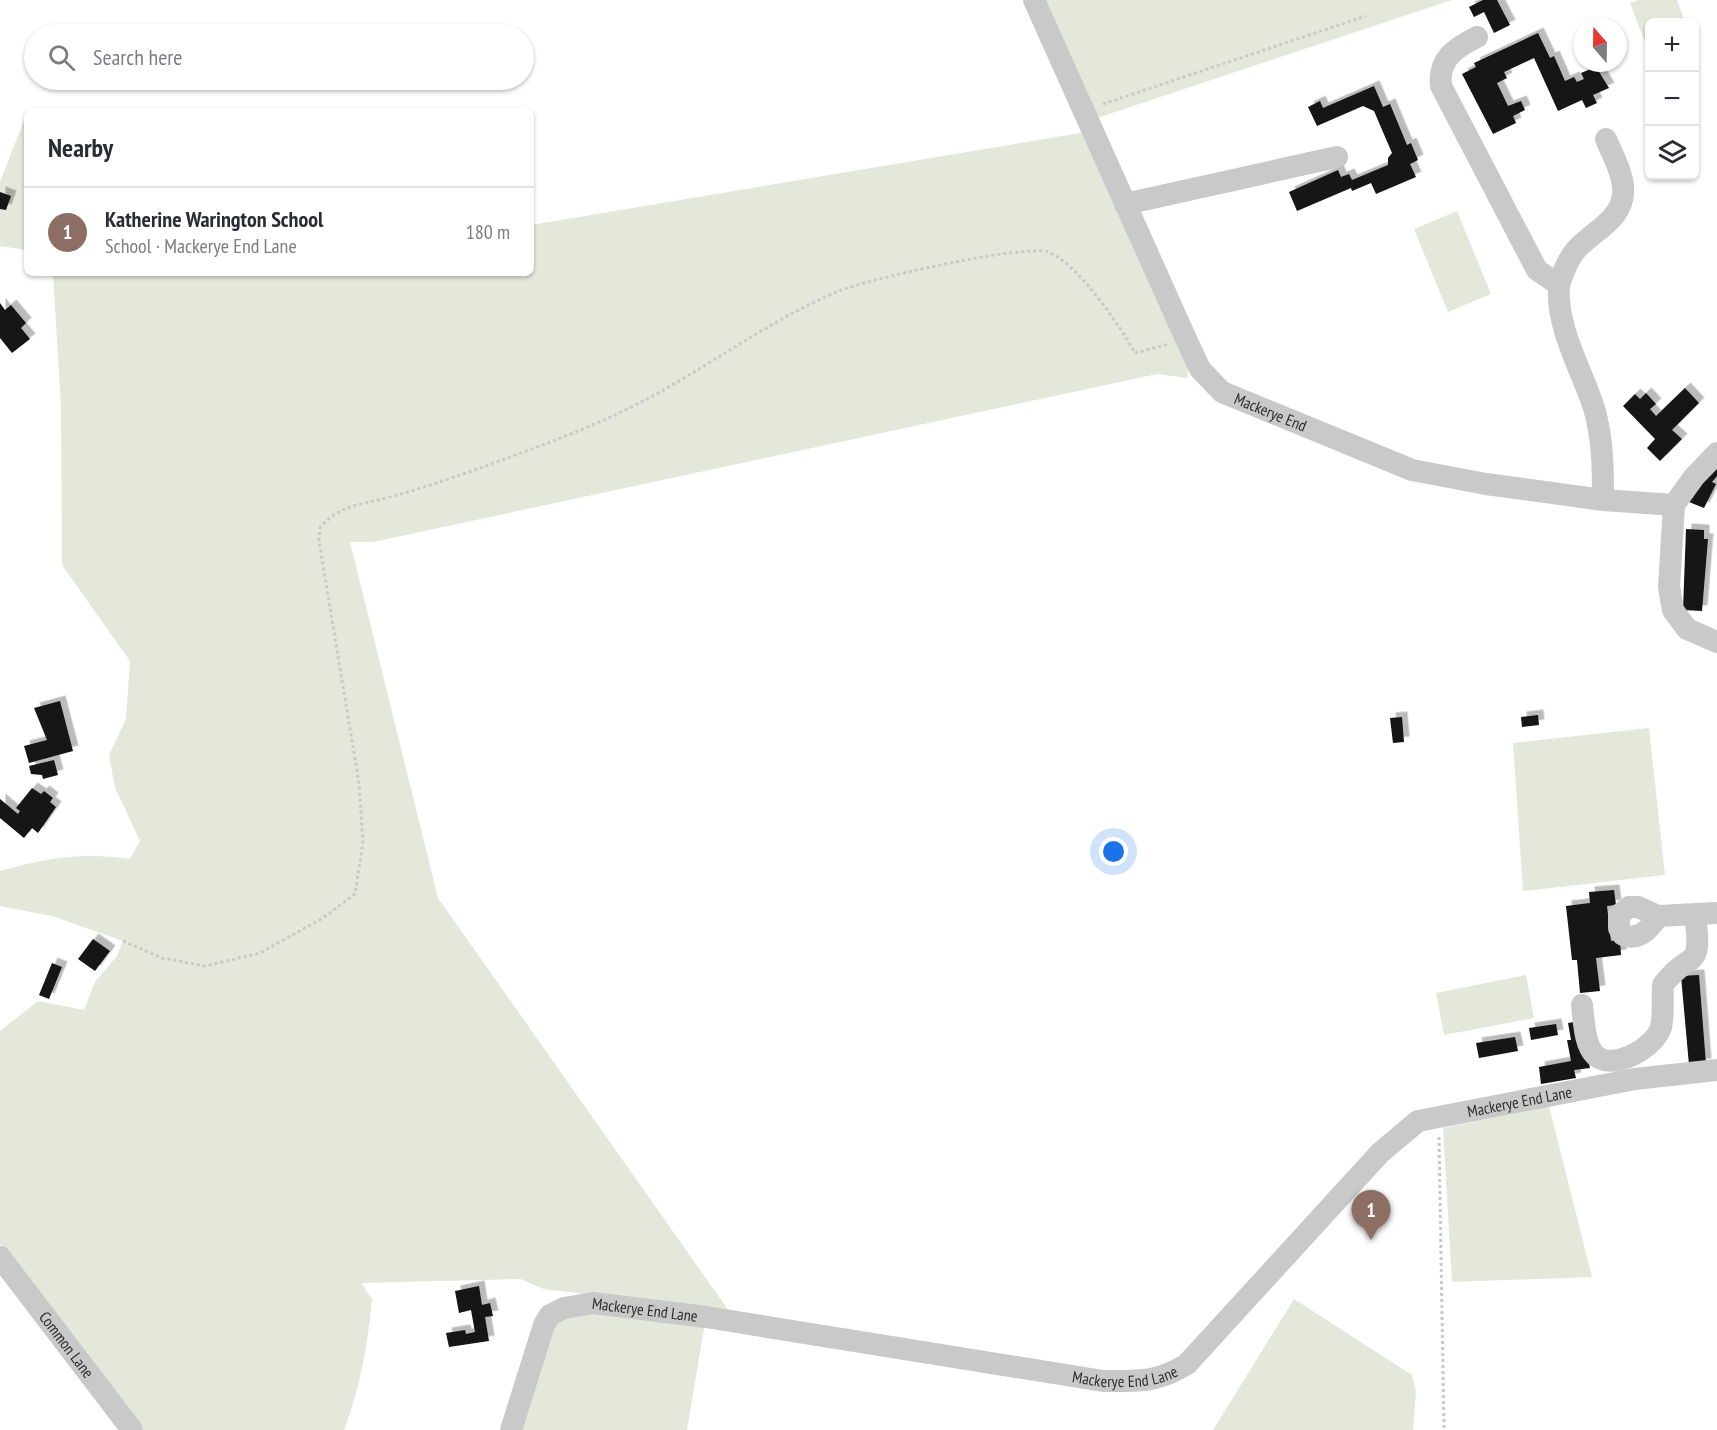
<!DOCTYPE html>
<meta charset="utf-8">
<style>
:root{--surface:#fff;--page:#f7f7f7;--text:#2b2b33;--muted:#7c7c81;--line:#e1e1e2;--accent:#ea580c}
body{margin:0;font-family:"PT Sans Narrow",sans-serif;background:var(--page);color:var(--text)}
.controls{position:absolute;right:18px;top:18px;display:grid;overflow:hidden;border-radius:9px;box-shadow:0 2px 4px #0004}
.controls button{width:54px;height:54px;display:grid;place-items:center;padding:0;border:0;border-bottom:2px solid var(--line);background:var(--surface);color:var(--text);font:30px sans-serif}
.compass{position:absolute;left:1573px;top:18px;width:54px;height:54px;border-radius:50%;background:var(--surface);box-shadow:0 2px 4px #0004;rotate:340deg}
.you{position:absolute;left:1114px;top:852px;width:21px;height:21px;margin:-15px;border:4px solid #fff;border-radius:50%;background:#1a73e8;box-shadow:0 0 0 9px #1a73e833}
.badge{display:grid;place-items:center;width:39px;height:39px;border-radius:50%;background:var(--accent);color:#fff;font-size:20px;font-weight:700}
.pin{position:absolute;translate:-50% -50px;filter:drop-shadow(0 2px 3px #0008)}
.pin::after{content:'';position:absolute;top:32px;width:21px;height:18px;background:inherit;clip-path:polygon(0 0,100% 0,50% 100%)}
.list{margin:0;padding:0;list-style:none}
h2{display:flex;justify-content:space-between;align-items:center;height:78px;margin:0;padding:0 24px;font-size:26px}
h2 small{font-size:20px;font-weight:400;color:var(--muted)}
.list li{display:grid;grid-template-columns:39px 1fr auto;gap:18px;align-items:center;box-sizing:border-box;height:90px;padding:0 24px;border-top:2px solid var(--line)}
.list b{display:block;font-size:22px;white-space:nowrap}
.list p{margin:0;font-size:20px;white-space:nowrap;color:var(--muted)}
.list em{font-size:20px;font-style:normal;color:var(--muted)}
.icon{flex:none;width:33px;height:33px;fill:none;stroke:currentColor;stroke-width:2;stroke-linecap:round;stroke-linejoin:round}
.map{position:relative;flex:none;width:1717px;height:1430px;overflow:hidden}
.search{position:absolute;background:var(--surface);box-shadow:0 2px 4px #0004;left:24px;top:24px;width:510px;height:66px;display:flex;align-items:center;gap:15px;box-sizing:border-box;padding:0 21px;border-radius:33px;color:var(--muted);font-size:22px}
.panel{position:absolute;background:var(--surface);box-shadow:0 2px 4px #0004;left:24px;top:108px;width:510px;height:168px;border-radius:9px}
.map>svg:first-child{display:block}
</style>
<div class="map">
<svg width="1717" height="1430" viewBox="0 0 1717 1430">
<defs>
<filter id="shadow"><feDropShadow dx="5.5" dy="-5.5" stdDeviation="0" flood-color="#0004"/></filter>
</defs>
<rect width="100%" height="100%" fill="#fff"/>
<path fill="#e3e8da" d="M1044 0H1452L1097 118Z
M1638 0H1677L1685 22H1650L1649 53 1630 3Z
M27 113V250L0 246V182Z
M1086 132 1189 364 1187 378 1157 374 373 542H350L438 898 729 1311 543 1289 521 1279 361 1283 372 1299C368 1344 360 1388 344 1430H142L0 1244V1031L38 1001 84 1010 95 982 117 956 123 941 52 916 0 906V871C47 858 81 852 130 859L140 841 115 788 109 755 126 719 130 661 62 565 61 407 53 273H531V225Z
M1457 211 1491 294 1448 312 1414 229Z
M1649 728 1665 875 1523 891 1513 743Z
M1526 975 1534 1018 1444 1035 1436 993Z
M1549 1106 1592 1277 1452 1282 1443 1128Z
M1294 1299 1412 1375 1416 1392 1413 1430H1213Z
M579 1311 705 1323 687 1430H517L551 1324Z"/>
<path fill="#131313" filter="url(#shadow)" d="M1483 0H1497L1510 25 1494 33 1484 12 1474 17 1469 7Z
M1538 33 1550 58 1554 56 1565 81 1574 77 1577 82 1584 79 1581 73 1596 67 1609 88 1593 95 1597 103 1586 108 1582 100 1558 111 1534 58 1504 72 1507 78 1497 83 1508 106 1521 101 1525 110 1513 116 1516 123 1493 134 1462 74 1476 67 1474 63Z
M1374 86 1383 107 1390 104 1407 145 1411 143 1418 160 1410 164 1416 177 1376 194 1371 183 1352 191 1351 188 1297 211 1289 192 1338 170 1341 177 1349 174 1352 180 1388 165V158L1392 153 1374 111 1363 106 1317 126 1308 107 1320 101 1323 108Z
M0 192 11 196 6 210 0 209Z
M0 303 5 310 11 305 26 323 21 328 30 339 12 353 0 338Z
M1685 388 1699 403 1672 430 1682 439 1660 461 1647 448 1655 439 1623 406 1635 394 1640 399 1646 393 1656 404 1650 409 1656 416Z
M1717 459V476L1712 482 1716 484 1704 508 1689 502Z
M1686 529 1704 530V539H1708L1702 611 1683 610Z
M60 701 73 751 29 763 24 746 47 740 34 708Z
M1538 715 1539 725 1522 727 1521 717Z
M1402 717 1404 742 1393 743 1390 718Z
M54 760 58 775 43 779 42 775 31 774 29 766Z
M32 788 41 794 44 791 53 798 50 802 56 807 38 833 32 828 24 838 0 818V799L18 814 20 811 16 808Z
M1614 890 1616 905 1607 906 1611 941 1620 940 1621 955 1596 958 1600 991 1580 993 1577 960H1572L1566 906 1590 903 1589 892Z
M93 939 110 951 95 971 78 959Z
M52 963 62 967 49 999 39 995Z
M1699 975 1706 1064 1689 1065 1681 976Z
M1580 1021 1590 1068 1574 1070 1576 1078 1541 1084 1539 1067 1571 1061 1567 1040H1571L1568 1023Z
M1556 1024 1558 1035 1531 1040 1529 1028Z
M1515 1037 1518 1051 1479 1058 1476 1043Z
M479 1286 482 1305 490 1303 493 1316 485 1317 489 1341 449 1347 446 1333 465 1330 466 1334 475 1332 471 1310 459 1313 455 1291Z"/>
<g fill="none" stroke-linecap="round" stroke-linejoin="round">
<path stroke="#c9c9c9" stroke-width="3" stroke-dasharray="3 3" stroke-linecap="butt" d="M1103 104 1366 16
M123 941 162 958 205 966 260 953 323 918 355 894 363 842 359 783 319 541 320 527C343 504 356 506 386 498 418 490 451 478 483 467 529 450 577 433 621 412 696 377 762 323 839 291 868 279 1023 244 1048 252 1077 262 1120 326 1135 353L1169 344
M1439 1137 1444 1430"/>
<g stroke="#c9c9c9" stroke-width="22">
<path id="s1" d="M1034 0 1186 339 1200 369 1222 392 1412 470 1486 484 1603 500 1674 505"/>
<path d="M1477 37C1455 48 1438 59 1441 86L1537 270 1559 285C1556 328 1581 368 1594 408 1603 439 1603 469 1603 500"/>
<path d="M1125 204 1337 157"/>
<path d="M1559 285C1563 273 1567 261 1575 251 1592 231 1626 219 1623 187 1622 171 1612 154 1606 139"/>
<path d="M1717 453 1694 477 1674 505 1669 587 1673 610 1687 629 1717 642"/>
<path d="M1658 916C1650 929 1639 941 1623 935L1619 928V915L1629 907H1638L1658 916 1717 913"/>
<path d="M1582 1005C1584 1020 1584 1044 1595 1055 1612 1072 1655 1048 1661 1027 1664 1015 1662 998 1663 985 1690 948 1703 974 1695 915"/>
<path id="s2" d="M0 1257 132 1430"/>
<path id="s3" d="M511 1430 544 1325 550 1315 564 1308 593 1303 706 1317 1103 1381C1138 1381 1157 1383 1187 1364L1380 1153 1418 1121 1635 1079 1717 1070"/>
</g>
</g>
<g text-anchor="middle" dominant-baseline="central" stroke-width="6" stroke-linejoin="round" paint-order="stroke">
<g font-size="16" fill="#2c2c2c" stroke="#fff">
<text stroke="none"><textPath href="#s1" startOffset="489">Mackerye End</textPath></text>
<text stroke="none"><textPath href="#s3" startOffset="1209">Mackerye End Lane</textPath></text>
<text stroke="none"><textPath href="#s3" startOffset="219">Mackerye End Lane</textPath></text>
<text stroke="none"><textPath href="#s2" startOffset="110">Common Lane</textPath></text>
<text stroke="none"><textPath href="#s3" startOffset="705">Mackerye End Lane</textPath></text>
</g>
</g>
</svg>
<div class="controls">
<button>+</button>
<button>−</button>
<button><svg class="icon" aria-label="layers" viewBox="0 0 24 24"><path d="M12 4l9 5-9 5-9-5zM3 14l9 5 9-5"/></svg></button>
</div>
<svg class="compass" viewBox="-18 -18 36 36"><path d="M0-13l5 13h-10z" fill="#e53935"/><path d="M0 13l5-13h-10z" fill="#7c7c81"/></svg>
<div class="you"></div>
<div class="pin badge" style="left:1371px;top:1240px;background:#8d6e63">1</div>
<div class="search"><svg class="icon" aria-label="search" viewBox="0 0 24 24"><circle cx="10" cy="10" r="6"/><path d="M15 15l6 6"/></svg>Search here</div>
<section class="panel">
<h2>Nearby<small></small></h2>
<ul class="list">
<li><span class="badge" style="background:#8d6e63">1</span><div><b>Katherine Warington School</b><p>School · Mackerye End Lane</p></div><em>180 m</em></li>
</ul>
</section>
</div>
